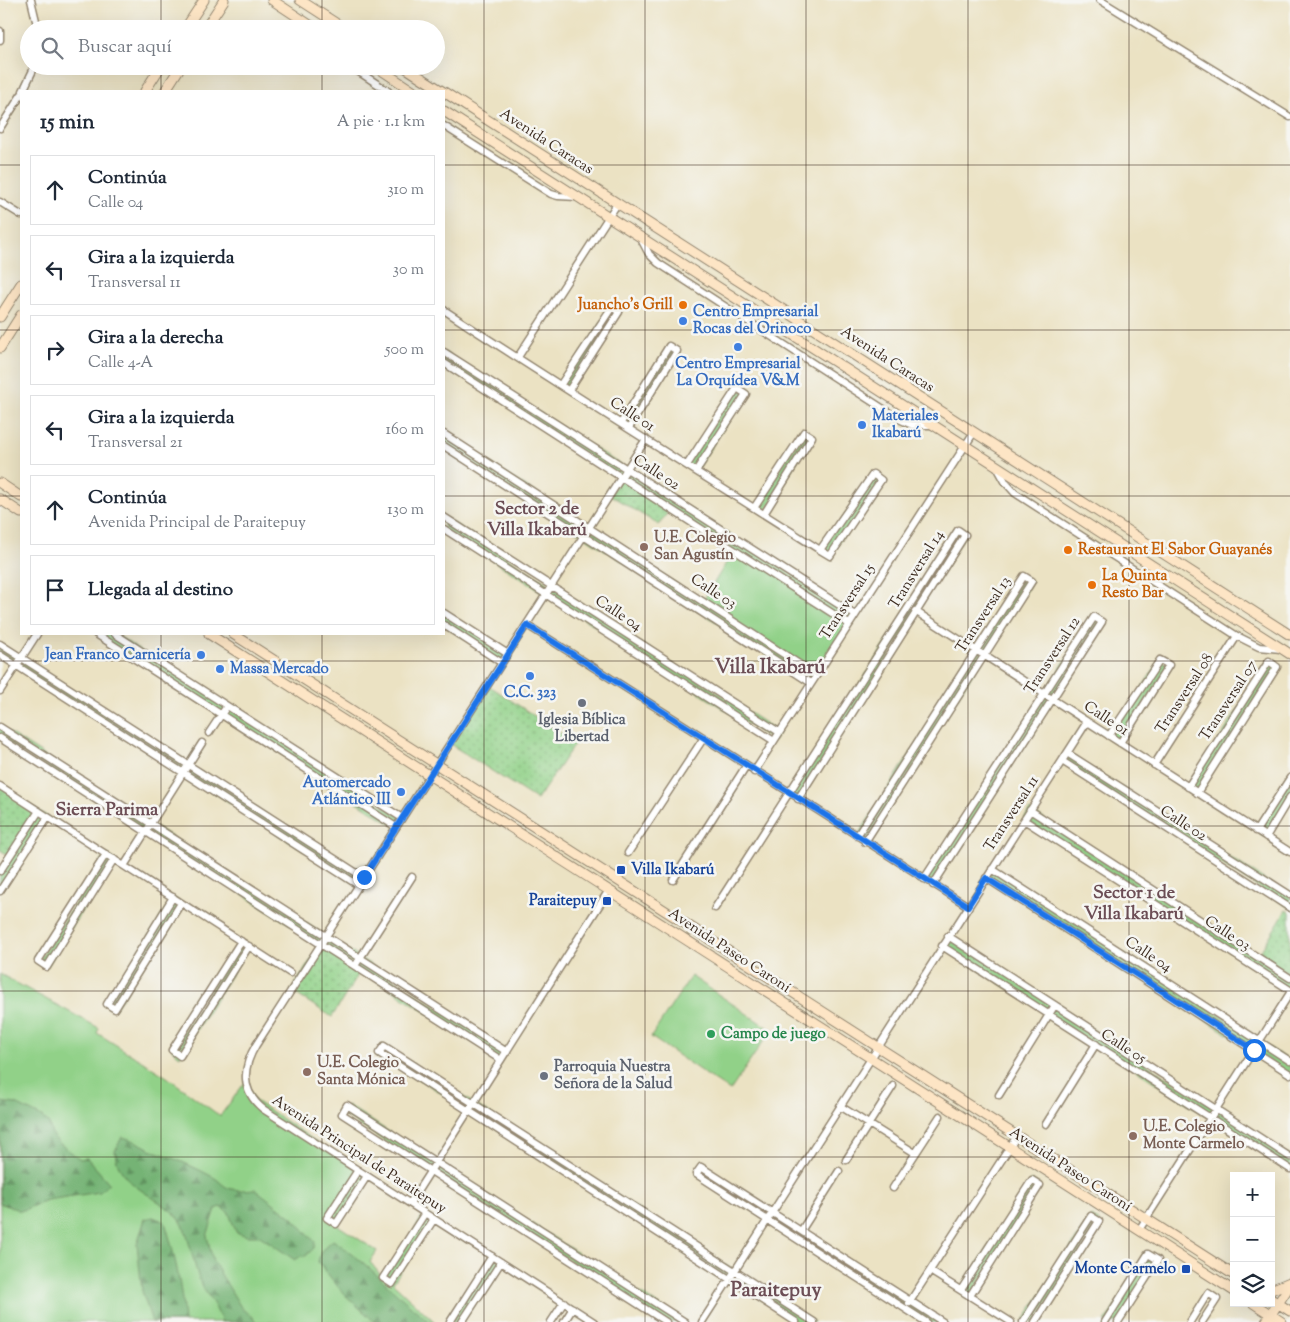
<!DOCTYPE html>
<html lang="es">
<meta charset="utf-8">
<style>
:root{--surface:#fff;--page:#f6f6f7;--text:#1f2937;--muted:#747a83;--line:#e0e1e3}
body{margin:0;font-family:"Sorts Mill Goudy",serif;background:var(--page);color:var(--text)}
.controls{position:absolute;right:15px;bottom:15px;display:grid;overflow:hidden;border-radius:0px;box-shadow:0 5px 20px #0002}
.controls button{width:45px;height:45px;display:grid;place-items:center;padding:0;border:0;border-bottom:1px solid var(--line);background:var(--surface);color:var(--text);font:25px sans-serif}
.stop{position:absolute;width:15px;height:15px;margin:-11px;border:4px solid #1a73e8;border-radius:50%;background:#fff}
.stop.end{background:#1a73e8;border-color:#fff;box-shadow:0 1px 5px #0008}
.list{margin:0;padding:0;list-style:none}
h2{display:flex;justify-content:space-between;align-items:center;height:65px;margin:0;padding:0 20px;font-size:21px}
h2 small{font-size:16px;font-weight:400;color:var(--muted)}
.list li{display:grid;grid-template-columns:32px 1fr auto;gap:15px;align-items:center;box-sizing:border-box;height:70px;margin:0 10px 10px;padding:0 10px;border:1px solid var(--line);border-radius:0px}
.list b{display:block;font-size:19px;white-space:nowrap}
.list p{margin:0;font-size:16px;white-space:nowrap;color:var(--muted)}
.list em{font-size:16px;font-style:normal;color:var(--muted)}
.icon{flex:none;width:28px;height:28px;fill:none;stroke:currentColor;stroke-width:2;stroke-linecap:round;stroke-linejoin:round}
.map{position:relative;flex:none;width:1290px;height:1322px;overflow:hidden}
.search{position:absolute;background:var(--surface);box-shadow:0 5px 20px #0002;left:20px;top:20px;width:425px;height:55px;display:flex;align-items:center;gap:12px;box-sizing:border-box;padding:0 18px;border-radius:28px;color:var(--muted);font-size:19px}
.panel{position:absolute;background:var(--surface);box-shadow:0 5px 20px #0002;left:20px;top:90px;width:425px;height:545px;border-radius:0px}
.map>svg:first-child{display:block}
</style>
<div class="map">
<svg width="1290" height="1322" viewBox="0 0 1290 1322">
<defs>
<pattern id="forest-firs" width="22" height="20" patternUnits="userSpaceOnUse" patternTransform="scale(1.25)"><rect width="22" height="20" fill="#74b374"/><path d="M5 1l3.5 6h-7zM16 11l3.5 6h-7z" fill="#60925f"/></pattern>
<pattern id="park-dots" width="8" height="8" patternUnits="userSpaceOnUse" patternTransform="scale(1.25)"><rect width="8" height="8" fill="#91d188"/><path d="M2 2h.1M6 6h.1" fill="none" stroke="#78aa6f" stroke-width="1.8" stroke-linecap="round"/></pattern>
</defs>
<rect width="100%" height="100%" fill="#f6f6f2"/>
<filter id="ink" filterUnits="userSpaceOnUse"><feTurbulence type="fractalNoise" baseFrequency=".02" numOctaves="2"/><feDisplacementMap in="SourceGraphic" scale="10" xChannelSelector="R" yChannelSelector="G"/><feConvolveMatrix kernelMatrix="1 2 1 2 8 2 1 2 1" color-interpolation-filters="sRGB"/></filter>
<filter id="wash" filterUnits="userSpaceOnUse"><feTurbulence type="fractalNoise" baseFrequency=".0096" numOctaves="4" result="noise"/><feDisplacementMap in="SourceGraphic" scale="20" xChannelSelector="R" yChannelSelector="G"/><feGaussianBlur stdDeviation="1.12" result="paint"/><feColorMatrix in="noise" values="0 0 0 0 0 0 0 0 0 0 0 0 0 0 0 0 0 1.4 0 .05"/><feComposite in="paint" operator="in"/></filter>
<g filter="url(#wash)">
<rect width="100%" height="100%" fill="#ebe2c3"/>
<path fill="#91d188" stroke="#667e53" d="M612 307 619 312 569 389 561 384Z
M669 346 677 351 629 428 621 422Z
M444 352 855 615 811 683 444 446V434L703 601 734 550 444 363Z
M737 388 746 394 696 470 687 465Z
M804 432 812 437 764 514 755 508Z
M873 474 881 480 830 556 821 551Z
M444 517 779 732 774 741 444 529Z
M958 530 965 535 798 799 790 794Z
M1024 576 1032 581 865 842 857 837Z
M444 613 508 654 502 663 444 625Z
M1094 616 1102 622 933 885 924 879Z
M96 634H115L402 818 396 827Z
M0 644 363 877 358 885 0 655Z
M1160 660 1169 665 1119 743 1110 737Z
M1269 661 1277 667 1197 793 1189 787Z
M0 727 507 1052 501 1060 0 738Z
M1067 753 1290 896V908L1062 761Z
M1290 778V797L1266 837 1257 831Z
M1030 810 1290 978V990L1024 819Z
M39 811 48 817 0 891V871Z
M106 854 114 859 47 967 39 961Z
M992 869 1290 1061V1074L986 878Z
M173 897 181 903 115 1009 107 1004Z
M948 936 1290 1157V1169L942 946Z
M241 941 249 946 180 1056 172 1050Z
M0 974 99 1028 97 1033 167 1077 220 1116 246 1081 254 1100 367 1176 336 1224 377 1251 370 1262 383 1278 425 1213 434 1219 393 1283 435 1322H0Z
M691 976 771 1030 730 1091 651 1037Z
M384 1046 814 1322H796L379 1053Z
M347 1105 685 1322H666L342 1114Z
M701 1167 943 1322H926L696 1174Z
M1032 1180 1040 1185 970 1296 961 1290Z
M1091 1216 1099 1221 1035 1322H1023Z
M1148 1254 1158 1260 1118 1322H1105Z
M492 1256 501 1262 462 1322H450Z"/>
<path fill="url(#forest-firs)" stroke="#586e49" d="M0 1102 16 1104 42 1117 49 1124 52 1135 59 1143 80 1159 87 1158 109 1183 100 1192 47 1200 21 1211 0 1203Z
M122 1137C136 1140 145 1147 157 1152 176 1159 195 1167 213 1177 219 1180 223 1186 228 1188 237 1191 246 1190 255 1189L293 1218 315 1242 314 1248 306 1256H301L295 1260 260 1236H247L236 1232 229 1213 221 1207 216 1209 207 1236 213 1261 242 1309 253 1317 256 1322H222C219 1316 217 1310 214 1305 210 1297 203 1290 200 1282 195 1269 187 1228 180 1220 159 1194 118 1189 115 1151Z
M153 1217 165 1222C175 1256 182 1287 184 1322H152L142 1291 137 1244 145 1219Z
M333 1240C369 1263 396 1296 430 1322H375L344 1294 318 1262 321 1251Z"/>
<path fill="url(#park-dots)" stroke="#667e53" d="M621 477 670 509 659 525 610 495Z
M488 685 575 743 537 800 450 744Z
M0 786 39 811 10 856 0 850Z
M1286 910 1290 912V974L1259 954Z
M321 944 361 970 332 1017 291 991Z"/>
</g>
<g filter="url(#ink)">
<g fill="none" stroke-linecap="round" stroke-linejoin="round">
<g stroke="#938670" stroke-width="9">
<path id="street" d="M31 0 38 29
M1100 0 1290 117
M0 31V40
M350 66 388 91
M23 91 35 66
M444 126 551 194 558 196 577 197
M0 128 21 95
M0 202 21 215
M641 239 649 254 658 263 899 419 912 425H932
M444 310C568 392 695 470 820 550L830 556 881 480 873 474 820 550
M444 352 855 615
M518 357 617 204
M444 363 849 624
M561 384 612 307 619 312 569 390
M621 423 669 346 677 351 629 428
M444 434 816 675
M444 446 811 683
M687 465 737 388 746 394 696 471
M997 467 1006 483 1015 493 1237 636 1259 647 1281 649
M754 508 804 432 812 437 764 514
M444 517 779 732
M444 529 774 741
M915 611 1290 852
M444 613 508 654
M444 625 502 663
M527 625 968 906
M96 634 396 827
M115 634 402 818
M0 644 363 877
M0 655 358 885
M0 691 37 634
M0 727 507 1052
M209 733 227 706
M1109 736 1160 660 1169 665 1120 743
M0 738 501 1060
M1067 753 1290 895
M1062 761 1290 908
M1154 765 1237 636
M754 772 974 432
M0 786 290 973
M1188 787 1269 661 1277 667 1197 793
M1030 810 1290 978
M1024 820 1290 990
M1256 831 1290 778
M857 836 1024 576 1032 581 865 842
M1266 837 1290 797
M628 853 703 739
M106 854 38 961 47 967 114 859
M124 866 202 743
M992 869 1290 1061
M0 871 39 811
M986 878 1290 1074
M924 879 1094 617 1102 622 933 885
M673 880 746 766
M0 891 48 817
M173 897 107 1004 115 1009 181 903
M715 908 958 530 965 535 798 799
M948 936 1290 1157
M241 941 172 1050 180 1056 249 946
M942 946 1290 1169
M355 966 412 877
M999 1095 1055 1005
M840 1106 915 1153
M1046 1124 1096 1044
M846 1160 893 1086
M358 1170 327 1218 336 1224 367 1176
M893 1188 940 1116
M410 1203 609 890
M425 1213 383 1278 392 1284 434 1219
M1139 1230 1290 993
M801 1231 839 1171
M930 1271 1011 1322
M961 1290 1032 1180 1040 1185 970 1296
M909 1303 1017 1136
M450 1322 492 1256
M462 1322 501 1262
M551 1322 564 1302
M564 1322 573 1308
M594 1322 263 1109C241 1091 242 1068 256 1045L646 439
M666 1322 342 1114 347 1105 685 1322
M702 1322 1087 722
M796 1322 379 1053 384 1046 814 1322
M926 1322 696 1174 701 1167 943 1322
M1023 1322 1091 1216 1099 1221 1035 1322
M1105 1322 1148 1254 1158 1260 1118 1322
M1190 1322 1208 1293 1217 1299 1202 1322"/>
</g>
<g stroke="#938670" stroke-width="11">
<path id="secondary" d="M272 0 316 29
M300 0 345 29
M185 29 204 0
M205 29 224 0
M375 66 413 91
M403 66 442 91
M145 91 161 66
M165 91 181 66
M444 92 1290 635
M444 111 1290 654
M0 317 21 284
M0 348 21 315
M0 483 21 497
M0 499 21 513
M209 634 1234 1291
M233 634 1234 1275
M1271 1290 1290 1282
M1271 1299 1290 1311
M1253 1303 1282 1322
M1266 1322 1290 1285"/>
</g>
<use href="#street" stroke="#fff" stroke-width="6"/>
<use href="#secondary" stroke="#fde5c5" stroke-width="9"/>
</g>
</g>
<g fill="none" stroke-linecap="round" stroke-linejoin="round" filter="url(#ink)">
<path stroke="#1a73e8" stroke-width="6" d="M364 877 527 625 968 906 986 878 1254 1050"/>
</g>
<path fill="none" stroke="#3b2a1e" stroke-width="1" stroke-opacity="0.55" d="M161 0V29M322 0V29M484 0V1322M645 0V1322M806 0V1322M968 0V1322M1129 0V1322M161 66V91M322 66V91M0 165H21M444 165H1290M0 330H21M444 330H1290M0 496H21M444 496H1290M161 634V1322M322 634V1322M0 661H1290M0 826H1290M0 991H1290M0 1157H1290"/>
<g fill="#e8710a" stroke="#f6f6f2" stroke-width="2">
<circle cx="683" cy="305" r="5"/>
<circle cx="1068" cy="550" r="5"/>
<circle cx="1092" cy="585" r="5"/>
</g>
<g fill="#3f7fe0" stroke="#f6f6f2" stroke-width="2">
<circle cx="683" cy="321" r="5"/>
<circle cx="738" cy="347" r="5"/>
<circle cx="862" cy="425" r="5"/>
<circle cx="201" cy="655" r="5"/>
<circle cx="220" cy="669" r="5"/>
<circle cx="530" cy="676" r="5"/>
<circle cx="401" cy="792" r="5"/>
</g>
<g fill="#8d6e63" stroke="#f6f6f2" stroke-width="2">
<circle cx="644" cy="547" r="5"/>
<circle cx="307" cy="1072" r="5"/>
<circle cx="1133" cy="1136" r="5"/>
</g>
<g fill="#6b7280" stroke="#f6f6f2" stroke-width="2">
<circle cx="582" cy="703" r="5"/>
<circle cx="544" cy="1076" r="5"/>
</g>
<g fill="#1a4fb4" stroke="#f6f6f2" stroke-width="2">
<rect x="616" y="865" width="10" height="10" rx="2.5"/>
<rect x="602" y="896" width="10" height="10" rx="2.5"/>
<rect x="1181" y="1264" width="10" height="10" rx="2.5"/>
</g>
<circle fill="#2e9e5b" stroke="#f6f6f2" stroke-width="2" cx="711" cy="1034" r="5"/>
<g text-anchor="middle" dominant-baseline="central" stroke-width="5" stroke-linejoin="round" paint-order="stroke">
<g font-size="15" fill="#3b2a1e" stroke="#f6f6f2">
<text transform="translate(546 142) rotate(33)">Avenida Caracas</text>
<text transform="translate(887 360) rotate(33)">Avenida Caracas</text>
<text transform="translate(632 415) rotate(33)">Calle 01</text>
<text transform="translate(656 473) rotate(33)">Calle 02</text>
<text transform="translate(917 570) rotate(-58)">Transversal 14</text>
<text transform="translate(713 592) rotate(33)">Calle 03</text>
<text transform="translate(848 602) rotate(-57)">Transversal 15</text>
<text transform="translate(618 614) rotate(33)">Calle 04</text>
<text transform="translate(984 615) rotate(-57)">Transversal 13</text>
<text transform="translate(1053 656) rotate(-57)">Transversal 12</text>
<text transform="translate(1185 694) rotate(-57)">Transversal 08</text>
<text transform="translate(1229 701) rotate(-57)">Transversal 07</text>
<text transform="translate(1106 719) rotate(33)">Calle 01</text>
<text transform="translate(1012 814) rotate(-57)">Transversal 11</text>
<text transform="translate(1183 824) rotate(33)">Calle 02</text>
<text transform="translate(1227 934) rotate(33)">Calle 03</text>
<text transform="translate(729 951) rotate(33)">Avenida Paseo Caroní</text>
<text transform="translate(1148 955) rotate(33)">Calle 04</text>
<text transform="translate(1123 1047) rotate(33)">Calle 05</text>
<text transform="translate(359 1155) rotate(33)">Avenida Principal de Paraitepuy</text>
<text transform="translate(1070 1170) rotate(33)">Avenida Paseo Caroní</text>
</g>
<g font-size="15" font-weight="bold" fill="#c56008" stroke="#f6f6f2" text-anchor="start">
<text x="673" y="305" text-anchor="end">Juancho's Grill</text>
<text x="1078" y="550">Restaurant El Sabor Guayanés</text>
<text x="1102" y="576">La Quinta<tspan x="1102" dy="17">Resto Bar</tspan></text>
</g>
<g font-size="15" font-weight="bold" fill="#366cbe" stroke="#f6f6f2" text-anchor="start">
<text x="693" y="312">Centro Empresarial<tspan x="693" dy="17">Rocas del Orinoco</tspan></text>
<text x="738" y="364" text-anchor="middle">Centro Empresarial<tspan x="738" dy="17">La Orquídea V&amp;M</tspan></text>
<text x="872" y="416">Materiales<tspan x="872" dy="17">Ikabarú</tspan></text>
<text x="191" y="655" text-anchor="end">Jean Franco Carnicería</text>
<text x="230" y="669">Massa Mercado</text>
<text x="530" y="693" text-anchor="middle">C.C. 323</text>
<text x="391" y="783" text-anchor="end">Automercado<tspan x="391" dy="17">Atlántico III</tspan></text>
</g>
<g font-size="15" font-weight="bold" fill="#785e54" stroke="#f6f6f2" text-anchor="start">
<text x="654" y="538">U.E. Colegio<tspan x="654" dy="17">San Agustín</tspan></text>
<text x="317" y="1063">U.E. Colegio<tspan x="317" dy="17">Santa Mónica</tspan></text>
<text x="1143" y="1127">U.E. Colegio<tspan x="1143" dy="17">Monte Carmelo</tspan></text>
</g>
<g font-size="15" font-weight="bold" fill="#5b616d" stroke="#f6f6f2">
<text x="582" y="720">Iglesia Bíblica<tspan x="582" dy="17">Libertad</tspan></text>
<text x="554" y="1067" text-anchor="start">Parroquia Nuestra<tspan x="554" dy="17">Señora de la Salud</tspan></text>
</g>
<g font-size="15" font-weight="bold" fill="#164399" stroke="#f6f6f2" text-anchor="end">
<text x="631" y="870" text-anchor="start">Villa Ikabarú</text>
<text x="597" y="901">Paraitepuy</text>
<text x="1176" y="1269">Monte Carmelo</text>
</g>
<g font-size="15" font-weight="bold" fill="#27864d" stroke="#f6f6f2" text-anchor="start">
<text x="721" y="1034">Campo de juego</text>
</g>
<g font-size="18" font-weight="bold" fill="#6c4e55" stroke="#f6f6f2">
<text x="537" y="510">Sector 2 de<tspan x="537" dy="21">Villa Ikabarú</tspan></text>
<text x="107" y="811">Sierra Parima</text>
<text x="1134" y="894">Sector 1 de<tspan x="1134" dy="21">Villa Ikabarú</tspan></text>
</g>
<g font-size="20" font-weight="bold" fill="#6c4e55" stroke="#f6f6f2">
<text x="770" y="668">Villa Ikabarú</text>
<text x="776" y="1291">Paraitepuy</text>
</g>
</g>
</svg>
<div class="controls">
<button>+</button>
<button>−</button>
<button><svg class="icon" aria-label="layers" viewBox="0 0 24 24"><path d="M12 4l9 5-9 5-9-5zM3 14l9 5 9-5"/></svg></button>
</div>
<div class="stop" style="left:1254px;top:1050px"></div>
<div class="stop end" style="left:364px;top:877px"></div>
<div class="search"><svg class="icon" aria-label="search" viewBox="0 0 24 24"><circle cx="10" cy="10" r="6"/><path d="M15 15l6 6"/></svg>Buscar aquí</div>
<section class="panel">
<h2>15 min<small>A pie · 1.1 km</small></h2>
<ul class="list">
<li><svg class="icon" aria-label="ahead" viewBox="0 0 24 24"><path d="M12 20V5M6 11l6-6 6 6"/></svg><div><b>Continúa</b><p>Calle 04</p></div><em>310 m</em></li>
<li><svg class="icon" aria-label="left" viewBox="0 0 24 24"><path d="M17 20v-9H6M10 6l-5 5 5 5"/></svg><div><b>Gira a la izquierda</b><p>Transversal 11</p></div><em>30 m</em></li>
<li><svg class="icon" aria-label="right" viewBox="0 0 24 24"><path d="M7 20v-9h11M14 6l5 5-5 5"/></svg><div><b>Gira a la derecha</b><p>Calle 4-A</p></div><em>500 m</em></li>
<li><svg class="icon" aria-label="left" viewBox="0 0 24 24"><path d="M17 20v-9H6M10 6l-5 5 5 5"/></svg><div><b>Gira a la izquierda</b><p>Transversal 21</p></div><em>160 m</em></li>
<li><svg class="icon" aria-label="ahead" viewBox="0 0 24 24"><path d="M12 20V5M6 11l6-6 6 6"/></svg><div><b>Continúa</b><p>Avenida Principal de Paraitepuy</p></div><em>130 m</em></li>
<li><svg class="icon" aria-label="arrive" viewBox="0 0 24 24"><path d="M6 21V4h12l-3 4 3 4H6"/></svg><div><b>Llegada al destino</b></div></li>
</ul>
</section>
</div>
